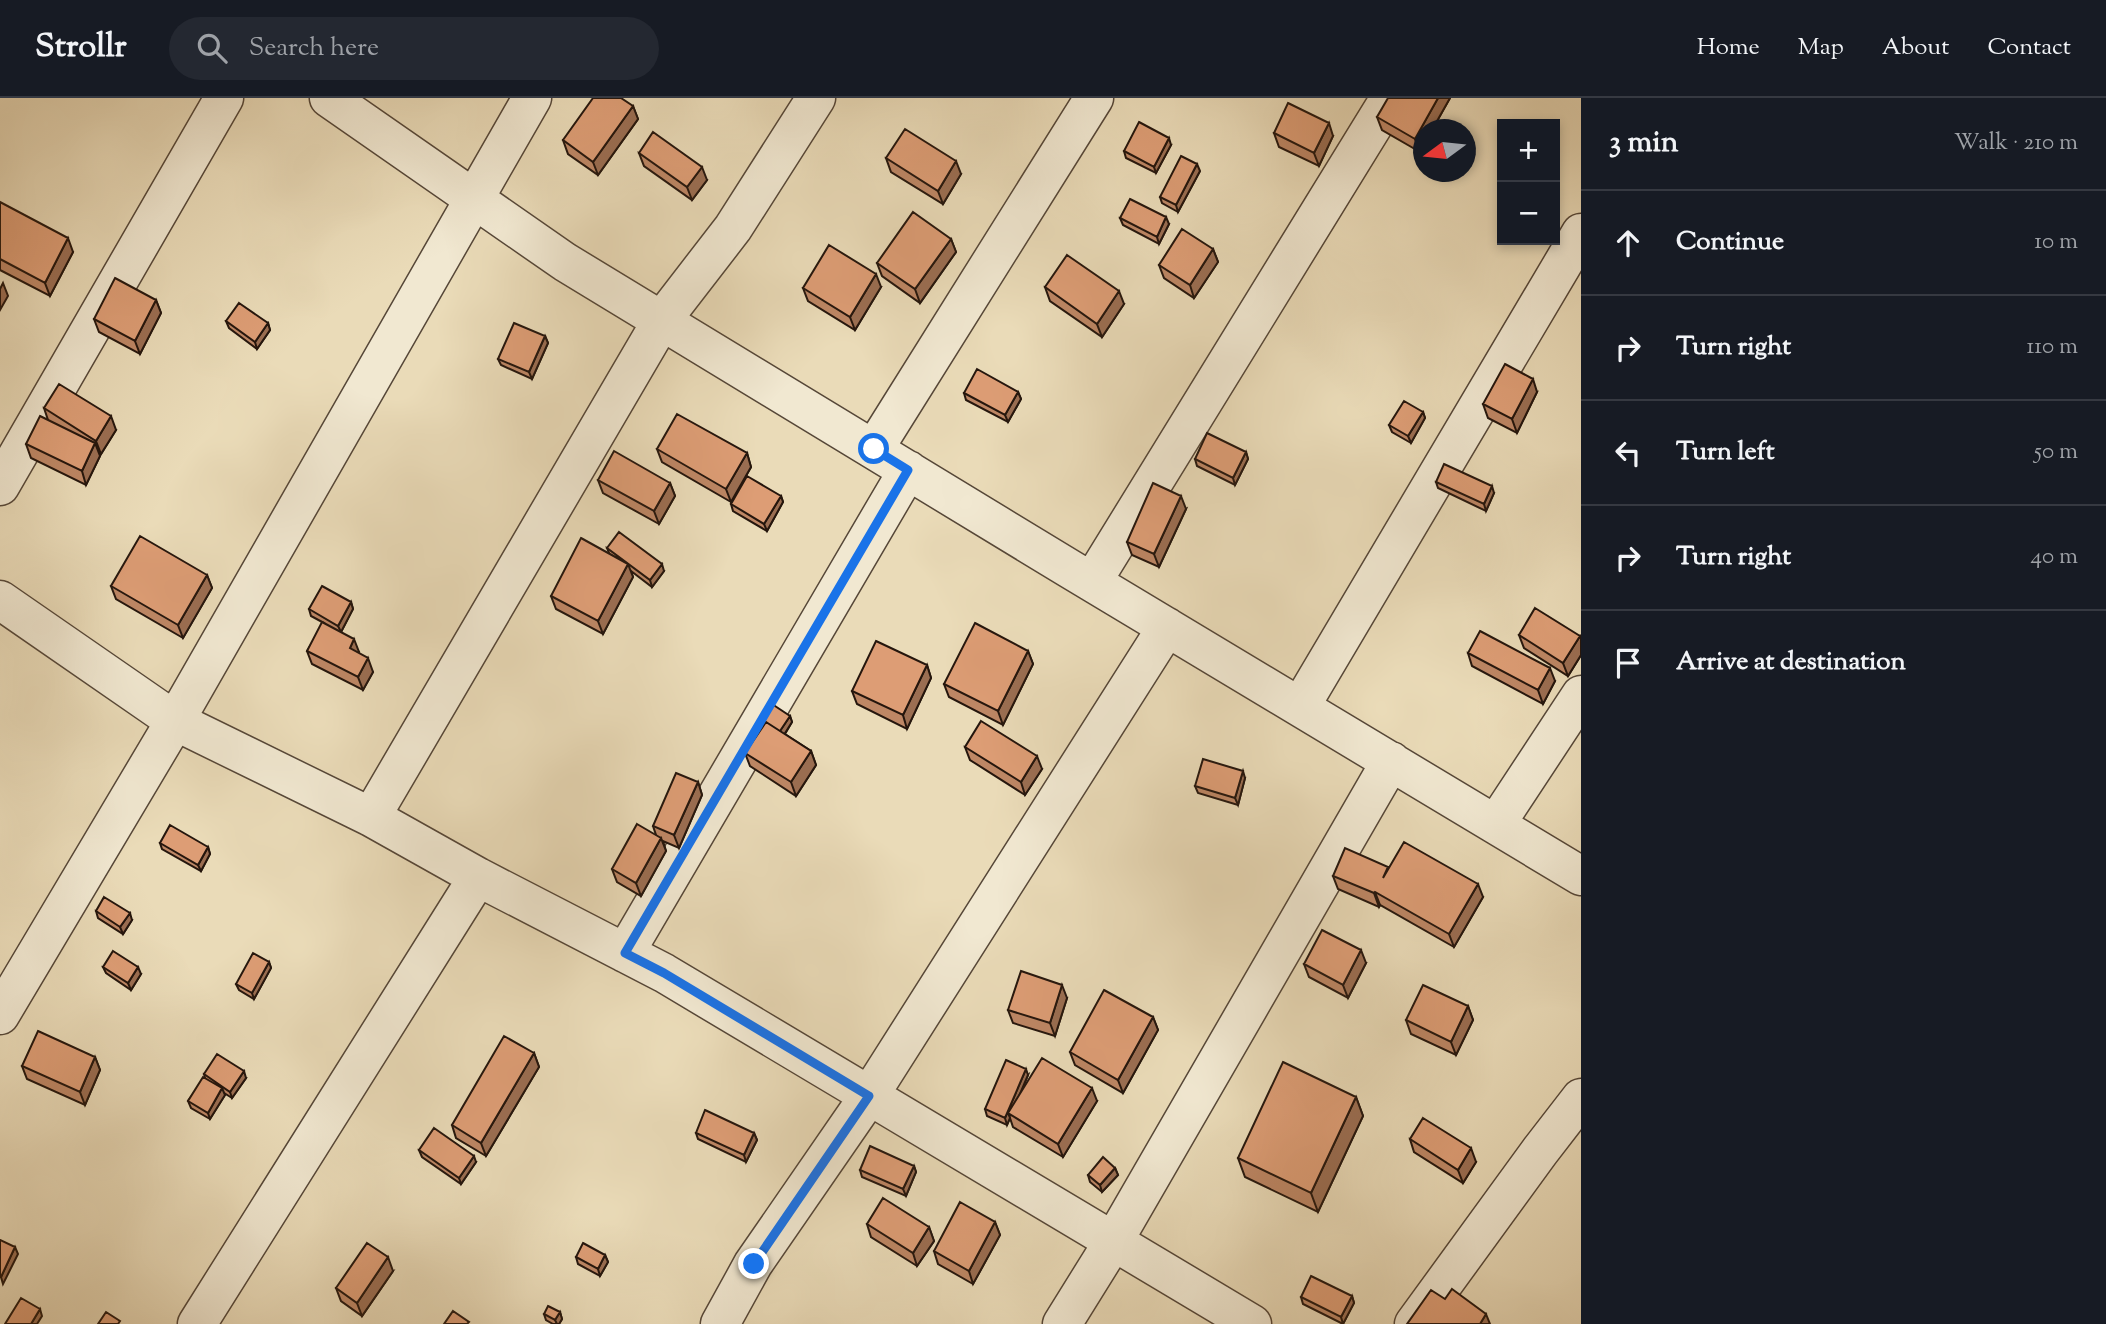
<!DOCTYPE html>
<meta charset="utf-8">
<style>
:root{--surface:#171b24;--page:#242831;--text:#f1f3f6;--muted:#9ea1a6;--line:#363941}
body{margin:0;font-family:"Sorts Mill Goudy",serif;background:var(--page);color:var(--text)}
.controls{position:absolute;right:21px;top:21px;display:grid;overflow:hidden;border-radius:0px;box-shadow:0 4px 10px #0003}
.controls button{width:63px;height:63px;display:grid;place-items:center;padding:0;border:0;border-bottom:2px solid var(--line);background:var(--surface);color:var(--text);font:35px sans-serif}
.compass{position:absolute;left:1413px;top:21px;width:63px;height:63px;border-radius:50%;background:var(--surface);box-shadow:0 4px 10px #0003;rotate:255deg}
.stop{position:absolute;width:21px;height:21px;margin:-16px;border:5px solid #1a73e8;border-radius:50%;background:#fff}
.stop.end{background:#1a73e8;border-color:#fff;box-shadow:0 2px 7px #0008}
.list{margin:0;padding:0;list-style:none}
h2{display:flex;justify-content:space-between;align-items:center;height:91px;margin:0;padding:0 28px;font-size:30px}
h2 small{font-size:23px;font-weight:400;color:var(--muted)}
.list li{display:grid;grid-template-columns:46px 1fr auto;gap:21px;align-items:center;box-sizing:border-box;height:105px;padding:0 28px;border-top:2px solid var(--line)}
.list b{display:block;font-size:26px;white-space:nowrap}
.list em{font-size:23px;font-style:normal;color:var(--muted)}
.icon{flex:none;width:38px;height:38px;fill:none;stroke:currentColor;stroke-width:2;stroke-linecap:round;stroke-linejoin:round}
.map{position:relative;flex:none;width:1581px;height:1226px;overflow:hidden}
header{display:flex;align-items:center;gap:42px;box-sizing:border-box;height:98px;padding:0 35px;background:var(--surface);border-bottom:2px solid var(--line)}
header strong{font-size:33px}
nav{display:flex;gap:38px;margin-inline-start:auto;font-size:24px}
.search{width:490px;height:63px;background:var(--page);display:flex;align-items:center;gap:18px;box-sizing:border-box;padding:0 24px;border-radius:38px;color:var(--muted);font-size:26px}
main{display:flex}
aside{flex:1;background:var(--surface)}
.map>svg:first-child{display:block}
</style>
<header>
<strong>Strollr</strong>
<div class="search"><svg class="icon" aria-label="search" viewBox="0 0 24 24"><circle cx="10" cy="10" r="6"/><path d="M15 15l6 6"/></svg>Search here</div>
<nav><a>Home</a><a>Map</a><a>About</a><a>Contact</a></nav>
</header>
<main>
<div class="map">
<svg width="1581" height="1226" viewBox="0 0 1581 1226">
<rect width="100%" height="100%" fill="#eadbb8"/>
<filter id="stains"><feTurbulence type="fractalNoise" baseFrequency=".00286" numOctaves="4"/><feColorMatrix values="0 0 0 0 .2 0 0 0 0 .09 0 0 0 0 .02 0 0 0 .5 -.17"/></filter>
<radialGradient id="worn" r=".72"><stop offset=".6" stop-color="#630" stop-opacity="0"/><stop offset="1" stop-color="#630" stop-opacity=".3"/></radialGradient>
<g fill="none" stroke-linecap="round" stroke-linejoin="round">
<g stroke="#564738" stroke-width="41">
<path id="minor" d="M329 0 565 164 1070 471 1581 778
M874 351 1094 0
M0 388 224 0
M1092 484 1390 0
M0 502 175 623 371 719 478 779 664 875 1252 1226
M1300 609 1581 135
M371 719 662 222 733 130 816 0
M1496 726 1581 597
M625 855 908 372
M0 917 175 623 532 0
M197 1226 478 779
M720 1226 753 1166 869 998 1167 529
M1062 1226 1113 1144 1391 663
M1414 1226 1540 1053 1581 1000"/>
</g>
<use href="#minor" stroke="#f1e8d1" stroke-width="38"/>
</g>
<path fill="#be8765" stroke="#25160d" stroke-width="2" d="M1450 0 1432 32H1424V47L1420 54 1382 32 1377 19Z
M633 8 638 21 598 77 568 56 563 42Z
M1274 35 1333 38 1319 68 1279 49Z
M1171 47 1156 75 1126 60 1124 53Z
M639 55 707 82 692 102 644 68Z
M886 60 961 76 943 106 891 74Z
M1200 73 1178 114 1162 105 1160 99Z
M0 105 73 154 50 198 0 172Z
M1120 120 1169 126 1159 146 1123 127Z
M951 141 956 154 920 205 882 178 877 165Z
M1213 151 1218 164 1194 200 1164 180 1159 167Z
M881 189 855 232 808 203 803 190Z
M1045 189 1124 206 1102 239 1050 203Z
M156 202 161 215 140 256 99 234 94 221Z
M226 223 268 225 270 232 257 251 229 230Z
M545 238 548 245 532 281 501 267 498 261Z
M1018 294 1021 301 1008 324 966 302 964 295Z
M1537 294 1517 335 1488 320 1483 306Z
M44 310 116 332 101 356 98 354 100 358 86 387 31 360 26 346 48 322Z
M1423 314 1425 320 1411 345 1392 334 1389 327Z
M657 351 747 355 751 369 731 404 662 364Z
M1246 354 1248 361 1235 387 1197 368 1195 361Z
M598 382 670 385 675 398 659 426 603 395Z
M1436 384 1494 395 1486 413 1438 390Z
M781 398 783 404 767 433 733 413 731 406Z
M1186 411 1159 469 1132 457 1127 444Z
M607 450 664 473 652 489 631 473 633 479 603 536 556 511 551 498 609 455Z
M207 477 212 490 183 540 116 501 111 488Z
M351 504 353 511 341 534 359 554 358 555 373 574 363 592 312 566 307 553 324 525 311 518 309 511Z
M1519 537 1580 538 1581 541V557L1568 578 1524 550Z
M1028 553 1033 566 1003 627 949 599 944 586Z
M1468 555 1555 583 1543 606 1472 568Z
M927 567 931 580 907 631 857 606 852 593Z
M790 618 792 624 785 636 811 653 816 667 796 698 750 668 745 655 763 627 762 623Z
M965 649 1042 671 1025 697 970 662Z
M1245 680 1238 707 1198 695 1195 688Z
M698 684 702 697 679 750 663 743 666 753 641 798 617 784 612 771 656 737 653 728Z
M160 745 208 749 210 756 201 773 162 751Z
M1389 771 1483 799 1454 849 1380 807 1379 809 1338 791 1333 778Z
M96 813 132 822 123 836 98 820Z
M269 864 271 870 254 901 239 892 236 886Z
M1366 865 1348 900 1309 879 1304 866Z
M103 869 141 876 131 892 106 875Z
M1067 900 1055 938 1013 925 1008 912Z
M1468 908 1473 922 1456 957 1411 936 1406 922Z
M1153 919 1158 932 1123 995 1075 967 1070 954Z
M534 955 539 969 486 1058 456 1040 452 1027Z
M95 959 100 972 85 1007 27 981 22 968Z
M204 976 246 980 232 1000 224 995 225 997 210 1021 191 1010 188 1003 205 980Z
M1028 977 1021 994 1097 1003 1063 1059 1013 1029 1010 1020 1007 1027 987 1018 985 1011Z
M1356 999 1363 1018 1318 1114 1245 1079 1238 1060Z
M696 1035H754L757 1042 746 1064 698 1041Z
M1410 1041 1476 1064 1463 1085 1414 1054Z
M419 1052 476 1064 461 1086 422 1059Z
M914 1068 916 1074 906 1098 862 1079 860 1072Z
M1115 1070 1118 1077 1102 1094 1090 1084 1088 1077Z
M995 1124 1000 1137 973 1186 938 1166 934 1153Z
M867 1126 929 1129 934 1143 917 1168 871 1139Z
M605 1157 608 1164 600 1178 578 1166 576 1159Z
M393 1173 362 1218 341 1203 336 1190Z
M1352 1198 1354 1205 1343 1226 1303 1206 1301 1199Z
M560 1214 562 1221 559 1226H553L546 1222 544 1216Z"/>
<path fill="#9b6e52" stroke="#25160d" stroke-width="2" d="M1438 0H1450L1432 32H1424V47L1420 54 1415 41Z
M633 8 638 21 598 77 593 64Z
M1329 25 1333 38 1319 68 1314 55Z
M1169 40 1171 47 1156 75 1154 69Z
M956 63 961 76 943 106 938 93Z
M1197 66 1200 73 1178 114 1176 107Z
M702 69 707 82 692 102 687 89Z
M1166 119 1169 126 1159 146 1157 139Z
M68 140 73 154 50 198 45 185Z
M951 141 956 154 920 205 915 191Z
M1213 151 1218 164 1194 200 1190 187Z
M876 176 881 189 855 232 850 219Z
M3 185 8 198 0 212V191Z
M1119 193 1124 206 1102 239 1097 226Z
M156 202 161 215 140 256 135 243Z
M268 225 270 232 257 251 255 244Z
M545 238 548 245 532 281 529 274Z
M1533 281 1537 294 1517 335 1512 321Z
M1018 294 1021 301 1008 324 1005 317Z
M1423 314 1425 320 1411 345 1408 338Z
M111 318 116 332 101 356 96 343Z
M95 345 100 358 86 387 82 373Z
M1246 354 1248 361 1235 387 1233 380Z
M747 355 751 369 731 404 726 391Z
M670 385 675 398 659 426 654 413Z
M1492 388 1494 395 1486 413 1484 406Z
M781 398 783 404 767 433 764 426Z
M1181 398 1186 411 1159 469 1154 456Z
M628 466 633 479 603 536 598 523Z
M662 466 664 473 652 489 650 482Z
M207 477 212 490 183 540 178 527Z
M351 504 353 511 341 534 338 528Z
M1580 538 1581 541V557L1568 578 1563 565Z
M354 541 359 554 354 564 350 550Z
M1028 553 1033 566 1003 627 998 613Z
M368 560 373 574 363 592 358 579Z
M927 567 931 580 907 631 903 617Z
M1550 570 1555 583 1543 606 1538 592Z
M790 618 792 624 782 640 780 633Z
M811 653 816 667 796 698 791 684Z
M1037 658 1042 671 1025 697 1021 684Z
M1243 673 1245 680 1238 707 1235 700Z
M698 684 702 697 679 750 674 737Z
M661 740 666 753 641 798 636 785Z
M208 749 210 756 201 773 198 767Z
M1478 786 1483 799 1454 849 1449 836Z
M1375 794 1380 807 1379 809 1374 795Z
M130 815 132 822 123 836 120 829Z
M1361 852 1366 865 1348 900 1343 887Z
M269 864 271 870 254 901 252 895Z
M138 869 141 876 131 892 128 885Z
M1062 887 1067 900 1055 938 1050 925Z
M1468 908 1473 922 1456 957 1451 944Z
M1153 919 1158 932 1123 995 1118 982Z
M534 955 539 969 486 1058 481 1045Z
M95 959 100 972 85 1007 80 994Z
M1026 971 1028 977 1011 1017 1008 1015 1010 1020 1007 1027 1005 1020Z
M244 973 246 980 232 1000 230 994Z
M222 990 225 997 210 1021 208 1015Z
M1092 990 1097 1003 1063 1059 1058 1046Z
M1356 999 1363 1018 1318 1114 1311 1095Z
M754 1035 757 1042 746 1064 744 1057Z
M1471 1050 1476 1064 1463 1085 1458 1072Z
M474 1058 476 1064 461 1086 459 1080Z
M914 1068 916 1074 906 1098 903 1091Z
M1115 1070 1118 1077 1102 1094 1100 1087Z
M995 1124 1000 1137 973 1186 969 1173Z
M929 1129 934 1143 917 1168 913 1155Z
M15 1149 18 1156 3 1186 1 1179Z
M605 1157 608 1164 600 1178 598 1171Z
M388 1159 393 1173 362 1218 357 1205Z
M1352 1198 1354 1205 1343 1226 1341 1219Z
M40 1211 42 1218 37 1226H31Z
M560 1214 562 1221 559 1226H557L555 1222Z
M1486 1216 1490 1226H1480Z"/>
<path fill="#dd9d75" stroke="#25160d" stroke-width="2" d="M593 0H621L633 8 593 64 563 42Z
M1388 0H1438L1415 41 1377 19Z
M1288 5 1329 25 1314 55 1274 35Z
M1139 24 1169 40 1154 69 1124 53Z
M905 31 956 63 938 93 886 60Z
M653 34 702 69 687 89 639 55Z
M1181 58 1197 66 1176 107 1160 99Z
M1130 101 1166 119 1157 139 1120 120Z
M0 104 68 140 45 185 0 161Z
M913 114 951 141 915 191 877 165Z
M1182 131 1213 151 1190 187 1159 167Z
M829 147 876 176 850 219 803 190Z
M1067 157 1119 193 1097 226 1045 189Z
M115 180 156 202 135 243 94 221Z
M239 205 268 225 255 244 226 223Z
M514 225 545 238 529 274 498 261Z
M1505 266 1533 281 1512 321 1483 306Z
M977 271 1018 294 1005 317 964 295Z
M59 286 111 318 96 343 44 310Z
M1404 303 1423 314 1408 338 1389 327Z
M677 316 747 355 726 391 657 351Z
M40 318 95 345 82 373 26 346Z
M1207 335 1246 354 1233 380 1195 361Z
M614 353 670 385 654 413 598 382Z
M1444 366 1492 388 1484 406 1436 384Z
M747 378 781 398 764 426 731 406Z
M1153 385 1181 398 1154 456 1127 444Z
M619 434 662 466 650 482 607 450Z
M140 438 207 477 178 527 111 488Z
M581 440 628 466 598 523 551 498Z
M322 488 351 504 338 528 309 511Z
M1535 510 1580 538 1563 565 1519 537Z
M322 524 354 541 350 550 368 560 358 579 307 553Z
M975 525 1028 553 998 613 944 586Z
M1480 533 1550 570 1538 592 1468 555Z
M876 543 927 567 903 617 852 593Z
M772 606 790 618 780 633 766 624 765 625 762 623Z
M981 623 1037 658 1021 684 965 649Z
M766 624 811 653 791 684 745 655Z
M1203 661 1243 673 1235 700 1195 688Z
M676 675 698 684 674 737 653 728Z
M637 726 661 740 636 785 612 771Z
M170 727 208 749 198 767 160 745Z
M1404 744 1478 786 1449 836 1375 794 1374 795 1333 778 1345 750 1388 769 1383 780Z
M104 799 130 815 120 829 96 813Z
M1322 832 1361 852 1343 887 1304 866Z
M113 853 138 869 128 885 103 869Z
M253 855 269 864 252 895 236 886Z
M1021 873 1062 887 1050 925 1008 912Z
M1423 887 1468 908 1451 944 1406 922Z
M1104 892 1153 919 1118 982 1070 954Z
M38 933 95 959 80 994 22 968Z
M504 938 534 955 481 1045 452 1027Z
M217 956 244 973 230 994 204 976Z
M1042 960 1092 990 1058 1046 1008 1015Z
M1006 962 1026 971 1005 1020 985 1011Z
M1283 964 1356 999 1311 1095 1238 1060Z
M203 979 222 990 208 1015 188 1003Z
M705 1012 754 1035 744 1057 696 1035Z
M1423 1020 1471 1050 1458 1072 1410 1041Z
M434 1030 474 1058 459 1080 419 1052Z
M870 1048 914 1068 903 1091 860 1072Z
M1103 1059 1115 1070 1100 1087 1088 1077Z
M883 1100 929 1129 913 1155 867 1126Z
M960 1104 995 1124 969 1173 934 1153Z
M0 1142 15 1149 1 1179H0Z
M367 1145 388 1159 357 1205 336 1190Z
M583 1145 605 1157 598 1171 576 1159Z
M1311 1178 1352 1198 1341 1219 1301 1199Z
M1452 1191 1486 1216 1480 1226H1407L1431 1192 1445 1201Z
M21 1200 40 1211 31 1226H5Z
M548 1208 560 1214 555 1222 544 1216Z
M453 1213 469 1224 467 1226H444Z
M106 1214 120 1223 118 1226H98Z"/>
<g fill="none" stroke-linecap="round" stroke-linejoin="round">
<path stroke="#1a73e8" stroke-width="9" d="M754 1166 869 998 664 875 625 855 908 372 874 351"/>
</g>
<rect width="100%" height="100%" filter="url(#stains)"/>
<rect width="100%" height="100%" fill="url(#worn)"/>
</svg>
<div class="controls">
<button>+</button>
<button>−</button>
</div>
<svg class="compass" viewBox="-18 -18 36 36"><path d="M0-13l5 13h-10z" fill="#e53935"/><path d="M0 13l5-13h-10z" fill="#9ea1a6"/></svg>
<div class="stop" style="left:874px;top:351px"></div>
<div class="stop end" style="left:754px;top:1166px"></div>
</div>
<aside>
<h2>3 min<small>Walk · 210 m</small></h2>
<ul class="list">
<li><svg class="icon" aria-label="ahead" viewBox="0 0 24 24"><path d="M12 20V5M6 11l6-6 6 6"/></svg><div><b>Continue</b></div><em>10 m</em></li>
<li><svg class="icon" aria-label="right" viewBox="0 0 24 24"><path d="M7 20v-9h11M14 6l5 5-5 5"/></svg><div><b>Turn right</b></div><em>110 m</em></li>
<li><svg class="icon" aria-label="left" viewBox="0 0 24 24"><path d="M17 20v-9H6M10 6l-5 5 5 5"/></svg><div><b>Turn left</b></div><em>50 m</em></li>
<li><svg class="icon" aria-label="right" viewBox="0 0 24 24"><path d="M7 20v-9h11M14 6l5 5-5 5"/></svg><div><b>Turn right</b></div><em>40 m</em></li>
<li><svg class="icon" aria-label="arrive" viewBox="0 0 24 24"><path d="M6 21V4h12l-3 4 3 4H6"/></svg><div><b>Arrive at destination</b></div></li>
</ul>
</aside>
</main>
